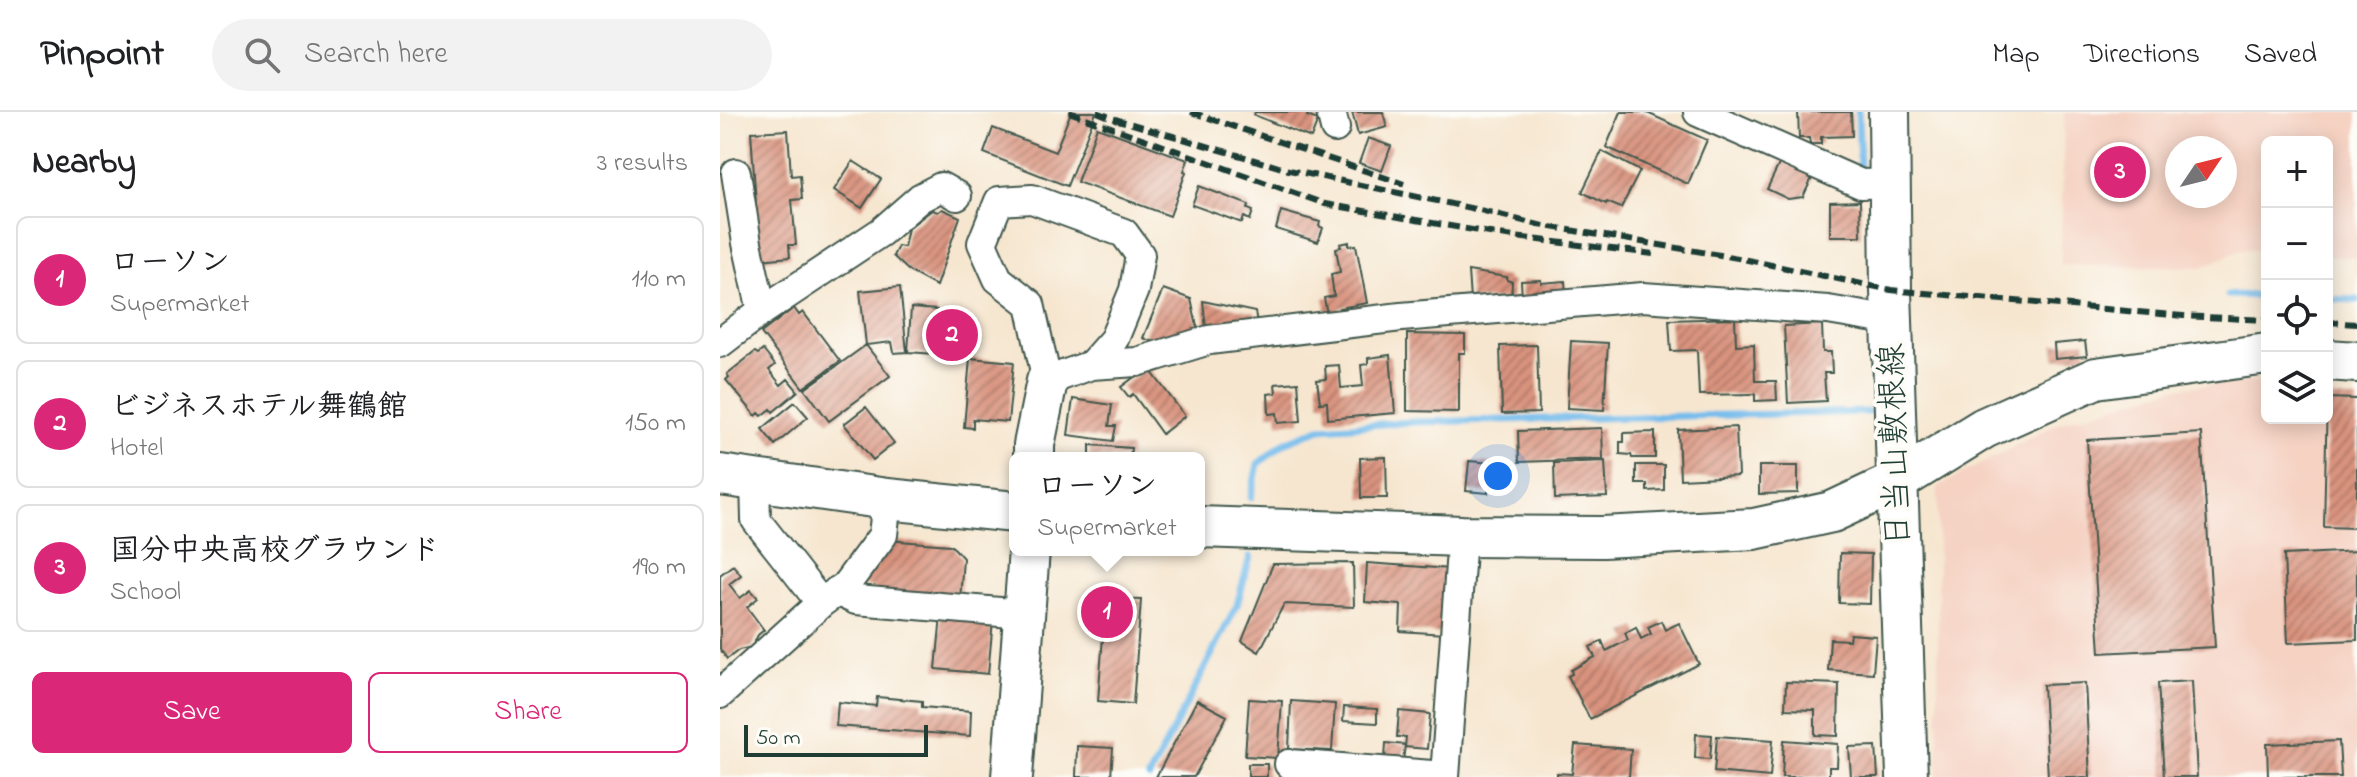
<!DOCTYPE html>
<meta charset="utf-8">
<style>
:root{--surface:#fff;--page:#f2f2f2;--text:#202124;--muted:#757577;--line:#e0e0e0;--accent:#db2777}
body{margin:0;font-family:"Indie Flower","Klee One",sans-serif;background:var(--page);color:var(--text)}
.controls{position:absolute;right:24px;top:24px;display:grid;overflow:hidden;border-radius:12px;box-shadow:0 4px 20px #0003}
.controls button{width:72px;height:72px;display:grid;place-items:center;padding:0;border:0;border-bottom:2px solid var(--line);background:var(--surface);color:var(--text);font:40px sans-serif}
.compass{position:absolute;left:1445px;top:24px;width:72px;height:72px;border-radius:50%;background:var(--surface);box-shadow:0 4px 20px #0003;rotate:55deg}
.scale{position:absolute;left:24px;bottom:20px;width:184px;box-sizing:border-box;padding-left:8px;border:4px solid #1f3d34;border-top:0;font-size:22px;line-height:28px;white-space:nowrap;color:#1f3d34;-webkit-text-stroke:6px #fdfcf7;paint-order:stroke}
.you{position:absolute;left:778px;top:364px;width:28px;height:28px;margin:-20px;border:6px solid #fff;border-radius:50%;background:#1a73e8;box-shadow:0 0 0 12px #1a73e833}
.badge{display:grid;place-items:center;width:52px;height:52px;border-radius:50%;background:var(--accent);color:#fff;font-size:26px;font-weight:700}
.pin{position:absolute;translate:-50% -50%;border:4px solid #fff;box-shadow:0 2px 8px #0006}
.popup{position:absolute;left:289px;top:340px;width:196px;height:104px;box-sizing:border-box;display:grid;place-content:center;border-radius:12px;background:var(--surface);filter:drop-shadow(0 2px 6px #0005);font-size:26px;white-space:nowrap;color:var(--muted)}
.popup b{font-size:30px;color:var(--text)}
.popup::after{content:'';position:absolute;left:50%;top:100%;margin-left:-16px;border:16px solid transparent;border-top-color:var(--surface)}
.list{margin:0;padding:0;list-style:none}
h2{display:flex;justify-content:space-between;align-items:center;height:104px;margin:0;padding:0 32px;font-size:34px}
h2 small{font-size:26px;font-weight:400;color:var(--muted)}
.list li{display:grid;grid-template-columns:52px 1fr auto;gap:24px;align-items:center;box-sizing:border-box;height:128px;margin:0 16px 16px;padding:0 16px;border:2px solid var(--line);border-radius:12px}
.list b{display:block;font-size:30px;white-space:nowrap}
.list p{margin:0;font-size:26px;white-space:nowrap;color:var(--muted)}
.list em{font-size:26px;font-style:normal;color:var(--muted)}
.actions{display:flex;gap:16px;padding:24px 32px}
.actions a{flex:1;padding:18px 0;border:2px solid var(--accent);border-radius:12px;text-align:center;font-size:28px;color:var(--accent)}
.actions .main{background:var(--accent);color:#fff}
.icon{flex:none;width:44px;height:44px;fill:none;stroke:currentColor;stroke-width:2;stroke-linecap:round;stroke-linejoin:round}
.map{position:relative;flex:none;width:1637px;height:665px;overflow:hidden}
header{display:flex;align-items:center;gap:48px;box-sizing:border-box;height:112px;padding:0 40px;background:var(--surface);border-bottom:2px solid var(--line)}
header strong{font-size:38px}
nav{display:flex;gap:44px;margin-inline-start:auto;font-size:28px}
.search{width:560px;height:72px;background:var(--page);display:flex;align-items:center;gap:20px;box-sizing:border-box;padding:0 28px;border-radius:44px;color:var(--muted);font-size:30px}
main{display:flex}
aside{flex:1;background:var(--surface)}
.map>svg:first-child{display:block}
</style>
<header>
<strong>Pinpoint</strong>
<div class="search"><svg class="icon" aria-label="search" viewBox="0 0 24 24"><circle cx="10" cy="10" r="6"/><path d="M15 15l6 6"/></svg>Search here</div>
<nav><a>Map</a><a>Directions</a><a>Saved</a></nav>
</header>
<main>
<aside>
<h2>Nearby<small>3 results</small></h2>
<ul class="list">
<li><span class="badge">1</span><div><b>ローソン</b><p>Supermarket</p></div><em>110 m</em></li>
<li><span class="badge">2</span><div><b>ビジネスホテル舞鶴館</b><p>Hotel</p></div><em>150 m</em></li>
<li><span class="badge">3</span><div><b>国分中央高校グラウンド</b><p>School</p></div><em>190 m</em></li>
</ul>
<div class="actions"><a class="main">Save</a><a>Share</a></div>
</aside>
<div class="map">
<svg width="1637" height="665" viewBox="0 0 1637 665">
<defs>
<pattern id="building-hatch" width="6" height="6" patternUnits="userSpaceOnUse" patternTransform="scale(2)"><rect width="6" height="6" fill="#d9937e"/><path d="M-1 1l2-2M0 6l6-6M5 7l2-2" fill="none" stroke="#af7968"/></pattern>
</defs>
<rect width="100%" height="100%" fill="#fdfcf7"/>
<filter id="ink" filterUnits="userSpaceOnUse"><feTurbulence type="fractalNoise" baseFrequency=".0125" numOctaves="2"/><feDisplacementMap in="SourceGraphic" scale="16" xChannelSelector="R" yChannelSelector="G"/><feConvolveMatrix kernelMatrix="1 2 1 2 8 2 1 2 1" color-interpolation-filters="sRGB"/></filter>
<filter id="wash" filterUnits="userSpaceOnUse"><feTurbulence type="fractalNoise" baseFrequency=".006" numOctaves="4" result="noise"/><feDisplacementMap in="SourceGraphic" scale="32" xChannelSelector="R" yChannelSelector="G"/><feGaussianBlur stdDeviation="1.8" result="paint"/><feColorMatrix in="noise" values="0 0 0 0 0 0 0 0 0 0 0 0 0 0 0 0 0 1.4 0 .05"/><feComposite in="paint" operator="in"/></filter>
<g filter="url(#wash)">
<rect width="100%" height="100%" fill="#f6e6cf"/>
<path fill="#f5d2c2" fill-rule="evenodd" d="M1344 0H1637V146L1607 144V30H1547V139L1523 137 1482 155 1341 153ZM1457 36H1505V84H1457Z
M1547 268V306H1607V286L1637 287V665H1218V375L1338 311 1454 276Z"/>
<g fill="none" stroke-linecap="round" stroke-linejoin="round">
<path stroke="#74bcec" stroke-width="7" d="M1138 0 1140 57
M1508 183 1547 184
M1607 187 1637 188
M531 385 538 352 564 331 600 316 692 310 1148 300
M429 665 517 493 530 445"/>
</g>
<g id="blocks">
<path fill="url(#building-hatch)" d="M351 0H376L347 74 264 41 273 16 335 40Z
M535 0H589L587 4 598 8 591 26 534 3Z
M632 0H663L667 15 638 23Z
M901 0H925L987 28 968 72 886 35Z
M1078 0H1131L1132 24 1101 25V32H1090L1089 26H1079Z
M377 15 468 48 464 59 466 60 450 104 357 70Z
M68 18 71 64 80 63 82 87 72 88 76 133H69L70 145 40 148 31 20Z
M648 26 671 34 662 59 639 51Z
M882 39 920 59 901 96 887 90 886 92 862 80Z
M1061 48 1093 64 1083 85 1068 87 1047 77Z
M133 49 161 67 142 96 114 78Z
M479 74 529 93 528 97 533 99 530 108 524 105 522 111 472 93Z
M1140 89 1141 124H1110V90Z
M222 97 240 105 216 174 190 160 173 144 178 134 184 135 188 116 212 98 218 100Z
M561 99 600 110 599 114 603 116 598 130 556 117Z
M629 130V134L636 133 647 191 619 196 620 200 607 202 604 186 614 184 611 162 620 160 616 136 621 135 620 132Z
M748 159 787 165V168L792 170 791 187 750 188Z
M821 168V171L845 169 846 184 802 187 801 169Z
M180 175 187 240 174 241 172 230 146 233 170 264 109 309 85 277 146 233 140 179Z
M443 177 471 187 478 219 438 232 423 226Z
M483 189 535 200 537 210 486 217Z
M74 196 79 203 83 200 120 249 83 276 41 221Z
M191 196 217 198 216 210 257 213 255 242 244 241 243 244 188 240Z
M1015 206 1016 233 1034 232 1035 269H1056L1057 288 1035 289V282L979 283 977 238 951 239 949 208Z
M1102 212 1103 240H1111L1112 261H1104L1106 289 1068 291 1064 214Z
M687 222 745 223V241H739V300L687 299Z
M851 229 888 231 884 298 847 296Z
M1365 229 1367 244 1335 247 1334 232Z
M817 233 819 301 782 302 780 234Z
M43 238 55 253 49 258 61 273 68 267 78 279 53 300 51 297 42 304 39 301 36 304 6 268 9 265 7 262 35 240 38 242Z
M670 243 675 301 608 307 607 290 600 291 597 268 606 267 605 254 619 253 621 276 643 274 641 253 648 252V246Z
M250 246 294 250 288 310 253 307V316L244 315Z
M428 255 465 304 442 322 413 282 409 285 401 275Z
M578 270 581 309 558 311 557 301 549 302 548 282 556 281 555 272Z
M1607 286 1637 287V416L1604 415Z
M353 287 392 293 389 314H396L393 329 348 323Z
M75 290 88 305 55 333 42 317Z
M146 295 174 331 153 348 124 312Z
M1016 315 1018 364 960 367 958 318Z
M882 316 883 347 799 350 798 319Z
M935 320V346H912L911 343 900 342V330H904V321Z
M1481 321 1495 535 1380 541 1367 328Z
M370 333 411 336 410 346H370Z
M666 345 667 386H641L640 346Z
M749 349 771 351 768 381 746 379Z
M885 349 887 385 835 387 834 351Z
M916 353H944V378L927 379V372H916Z
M1039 354H1078V381L1039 382Z
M166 428 230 433 235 437 243 446 240 489 157 482 152 475 138 473 148 457H156L158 439Z
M1637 439V528L1568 531 1564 443Z
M1120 441 1151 442 1150 492 1119 491Z
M633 451 634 495 564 492 539 540 522 529 553 452Z
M647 451 730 457 725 522 680 519 681 493 645 490Z
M13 453 21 463 9 472 20 486 31 478 38 486 27 495 44 518 38 523 32 535 19 538 7 547 0 537V463Z
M386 486 421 488 413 592 378 589Z
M221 503 273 508 268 562 216 557Z
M941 509 945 518 959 511 979 552 870 607 848 564 852 562 851 558 875 545 870 535 882 529 886 539 908 528 905 521 916 515 921 527 931 522 928 515Z
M1130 522 1156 524 1153 561 1108 558 1110 527 1129 528Z
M1472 569 1477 665H1444L1438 571Z
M1066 570 1119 572 1118 624 1095 623V598L1065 597Z
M1365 571 1370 665H1328L1323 573Z
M157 585 202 589V595L251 599 250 624 116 614 118 590 156 594Z
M529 587 562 589 558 646 525 644Z
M477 588 507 604 474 665H436Z
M571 589 615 592 612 639 569 637Z
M624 595 657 597V611L623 609Z
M679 599 710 602 707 637 685 635 686 625H677Z
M976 622 992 623 990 647 975 646Z
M997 624 1053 628 1050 665 994 660Z
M1064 628 1118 632 1117 655H1109V665H1062Z
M1619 629 1621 665H1548L1547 632Z
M666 631 685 633 683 649 665 647Z
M855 633 911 637 909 665H837V661L852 662Z
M357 634 393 636 391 665H356Z
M1156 634 1158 665H1131L1129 635Z
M528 652H547V665H528Z"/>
</g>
</g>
<g filter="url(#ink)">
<use href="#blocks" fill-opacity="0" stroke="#3f564b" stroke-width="2"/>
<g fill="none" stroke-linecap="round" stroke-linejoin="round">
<g stroke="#3f564b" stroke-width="32">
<path id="street" d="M611 0 615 16
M978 0 1141 72 1172 71
M16 61 27 131 42 199
M312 87 404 121 420 143 414 178 394 227 371 253 327 269 310 192 278 167 262 131 279 89Z
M0 231 42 199 161 120 200 86 221 75 237 84
M371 253 417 250 489 228 681 205 923 185 1108 198 1173 209
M35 368 36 408 101 491
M117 479 136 488 304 502
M0 582 101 491 125 474 163 423 167 387
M569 652 725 664
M725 665 742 424"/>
</g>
<g stroke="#3f564b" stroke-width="44">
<path id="secondary" d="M1169 0 1171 178 1187 665
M1607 248 1637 250
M314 346V333L327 269
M0 363 167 387 295 400
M479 415 742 424 883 425 1034 417 1112 400 1178 369 1264 316 1376 266 1547 242
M292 665 309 438"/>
</g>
<use href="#street" stroke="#fff" stroke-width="28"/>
<use href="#secondary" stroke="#fff" stroke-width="40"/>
<path stroke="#1f3d34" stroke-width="6" stroke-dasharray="12 6" stroke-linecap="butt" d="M349 0 605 92 787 124 933 142
M377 0 395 7 569 58 760 98 819 113 1018 146 1171 178 1463 204 1547 208
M471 0 684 72
M1607 210 1637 212"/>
</g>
</g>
<g text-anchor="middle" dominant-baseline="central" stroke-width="8" stroke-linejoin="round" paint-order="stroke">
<g font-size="34" fill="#1f3d34" stroke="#fdfcf7">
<text transform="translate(1177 333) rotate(-92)">日当山敷根線</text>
</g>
</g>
</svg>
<div class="controls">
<button>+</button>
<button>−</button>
<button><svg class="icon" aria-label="locate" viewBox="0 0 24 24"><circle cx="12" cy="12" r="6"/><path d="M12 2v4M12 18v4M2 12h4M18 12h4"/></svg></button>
<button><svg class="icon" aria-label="layers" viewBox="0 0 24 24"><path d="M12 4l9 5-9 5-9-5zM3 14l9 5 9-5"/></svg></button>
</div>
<svg class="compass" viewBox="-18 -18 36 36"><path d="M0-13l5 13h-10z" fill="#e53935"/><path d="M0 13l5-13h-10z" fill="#757577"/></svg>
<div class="scale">50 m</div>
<div class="you"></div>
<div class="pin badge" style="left:387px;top:500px">1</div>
<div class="popup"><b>ローソン</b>Supermarket</div>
<div class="pin badge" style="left:232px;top:223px">2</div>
<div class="pin badge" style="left:1400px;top:60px">3</div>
</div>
</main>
